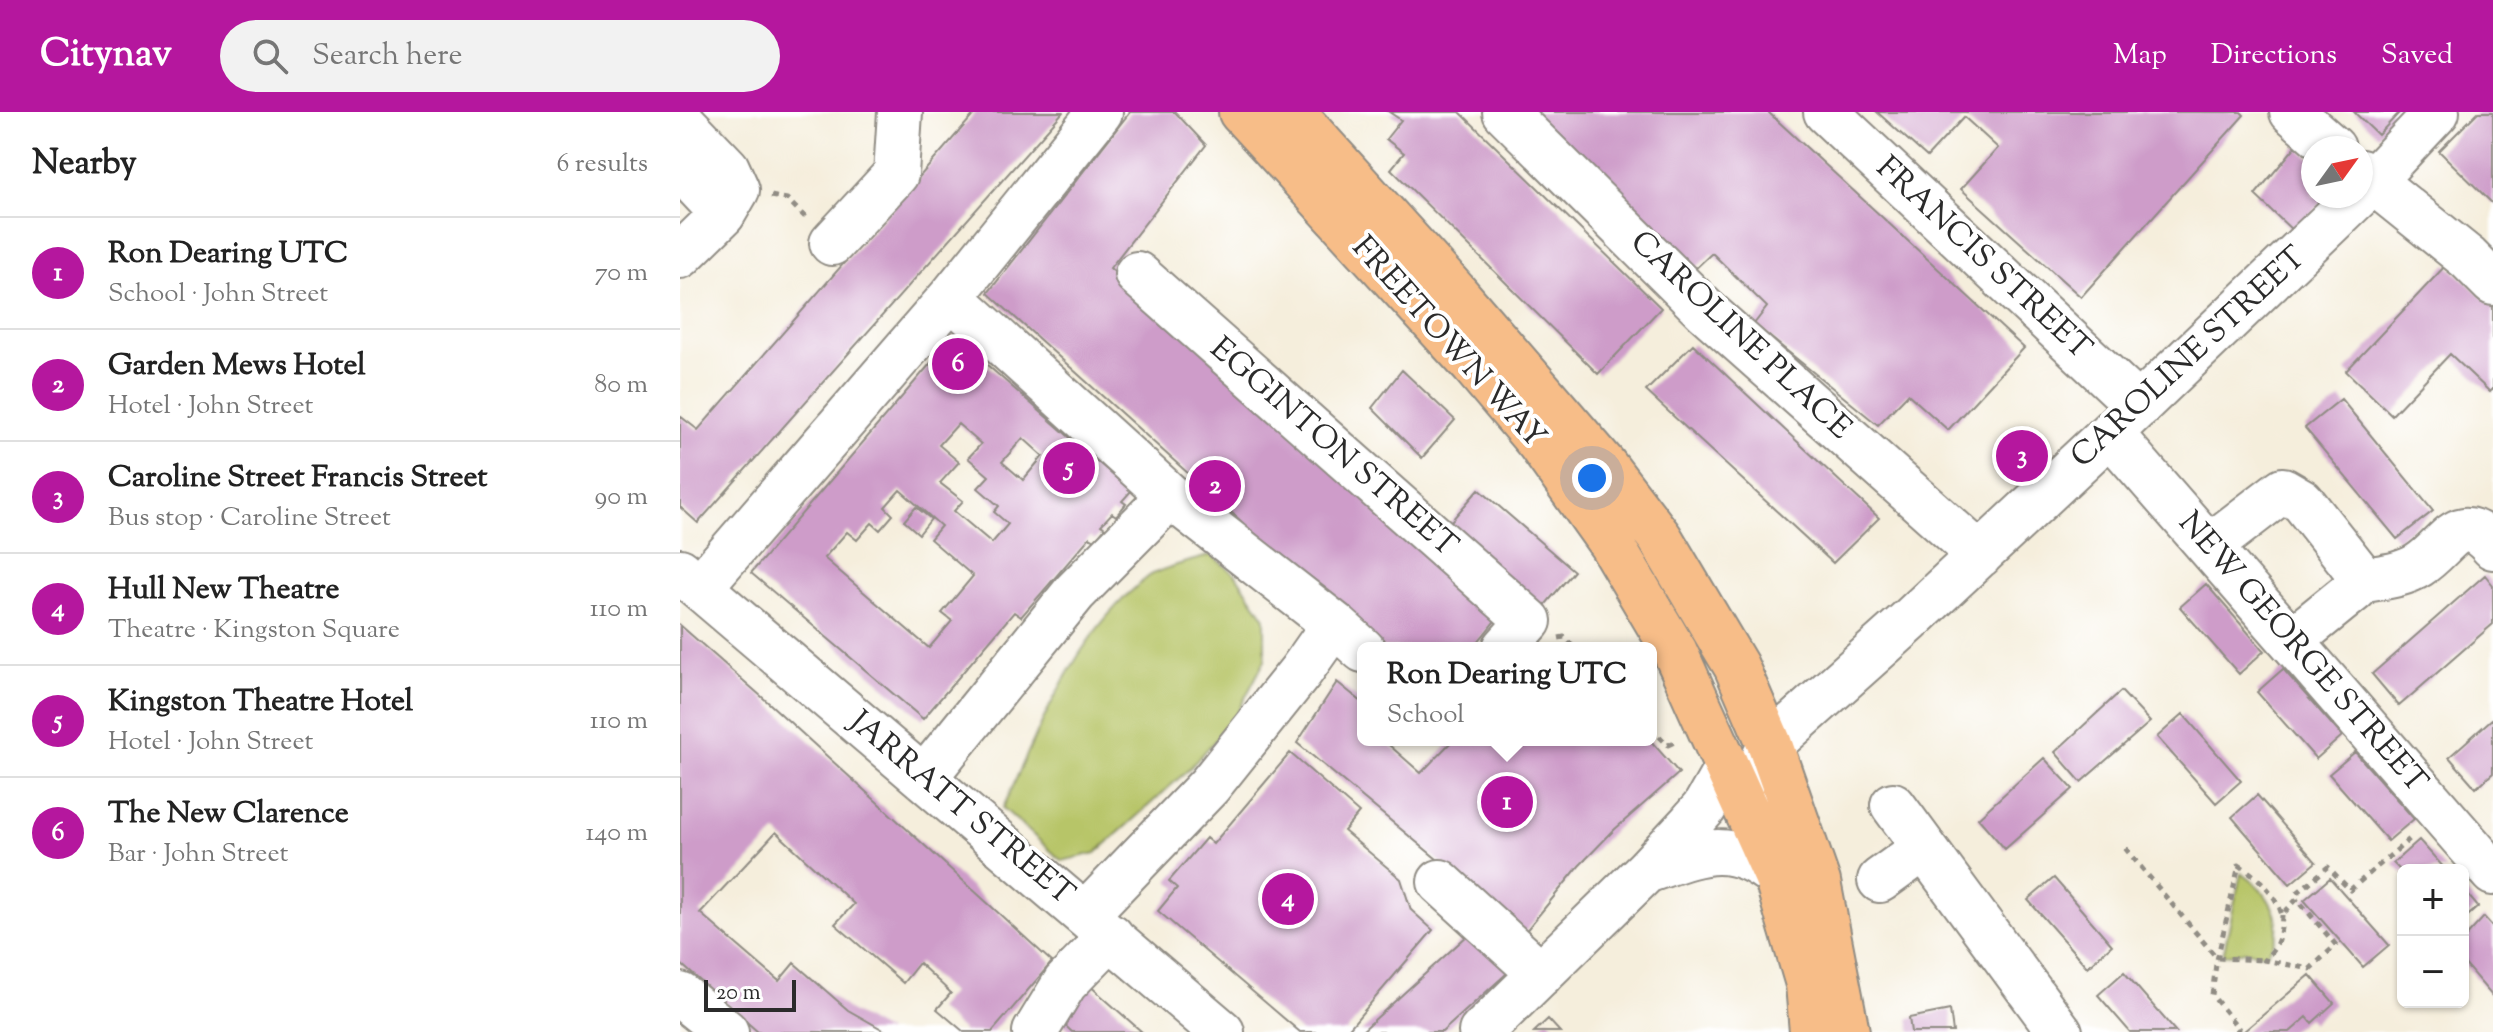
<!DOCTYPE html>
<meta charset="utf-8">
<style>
:root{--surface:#fff;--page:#f2f2f2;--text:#222;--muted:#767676;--line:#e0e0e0;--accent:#b5179e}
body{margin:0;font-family:"Sorts Mill Goudy",serif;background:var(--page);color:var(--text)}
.controls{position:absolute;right:24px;bottom:24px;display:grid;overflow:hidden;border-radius:12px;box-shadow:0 2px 6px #0004}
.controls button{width:72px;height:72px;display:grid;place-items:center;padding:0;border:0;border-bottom:2px solid var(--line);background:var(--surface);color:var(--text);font:40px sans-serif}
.compass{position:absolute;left:1621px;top:24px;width:72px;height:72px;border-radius:50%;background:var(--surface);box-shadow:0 2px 6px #0004;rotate:57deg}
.scale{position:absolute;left:24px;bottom:20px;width:92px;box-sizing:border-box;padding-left:8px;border:4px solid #2b2b2b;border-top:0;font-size:22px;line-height:28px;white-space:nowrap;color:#2b2b2b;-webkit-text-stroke:6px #fff;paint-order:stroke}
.you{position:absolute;left:912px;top:366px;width:28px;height:28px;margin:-20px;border:6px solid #fff;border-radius:50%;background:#1a73e8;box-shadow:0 0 0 12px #1a73e833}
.badge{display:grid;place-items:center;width:52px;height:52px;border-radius:50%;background:var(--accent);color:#fff;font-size:26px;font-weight:700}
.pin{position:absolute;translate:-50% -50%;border:4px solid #fff;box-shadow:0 2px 8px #0006}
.popup{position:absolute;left:677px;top:530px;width:300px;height:104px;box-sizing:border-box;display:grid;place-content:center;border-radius:12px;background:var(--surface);filter:drop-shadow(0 2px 6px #0005);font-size:26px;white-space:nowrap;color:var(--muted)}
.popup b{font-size:30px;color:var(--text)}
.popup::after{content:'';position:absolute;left:50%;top:100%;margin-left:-16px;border:16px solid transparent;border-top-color:var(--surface)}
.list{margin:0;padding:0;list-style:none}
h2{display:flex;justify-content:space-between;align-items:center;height:104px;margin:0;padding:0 32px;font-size:34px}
h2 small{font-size:26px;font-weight:400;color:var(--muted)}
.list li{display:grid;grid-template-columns:52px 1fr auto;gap:24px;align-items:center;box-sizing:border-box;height:112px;padding:0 32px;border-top:2px solid var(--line)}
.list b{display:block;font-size:30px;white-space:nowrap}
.list p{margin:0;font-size:26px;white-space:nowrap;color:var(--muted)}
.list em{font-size:26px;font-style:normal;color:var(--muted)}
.icon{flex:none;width:44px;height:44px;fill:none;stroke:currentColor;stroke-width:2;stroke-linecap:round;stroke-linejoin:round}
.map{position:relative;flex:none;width:1813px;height:920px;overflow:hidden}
header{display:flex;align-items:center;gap:48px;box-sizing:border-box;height:112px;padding:0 40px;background:var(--accent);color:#fff}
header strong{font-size:38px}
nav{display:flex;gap:44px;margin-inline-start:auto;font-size:28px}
.search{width:560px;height:72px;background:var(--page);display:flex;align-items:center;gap:20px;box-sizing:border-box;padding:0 28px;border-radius:44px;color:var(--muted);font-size:30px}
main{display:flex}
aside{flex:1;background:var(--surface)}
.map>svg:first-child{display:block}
</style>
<header>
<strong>Citynav</strong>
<div class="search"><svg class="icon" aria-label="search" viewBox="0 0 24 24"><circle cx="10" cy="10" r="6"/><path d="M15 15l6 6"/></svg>Search here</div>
<nav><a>Map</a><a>Directions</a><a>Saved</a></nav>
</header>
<main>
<aside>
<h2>Nearby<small>6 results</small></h2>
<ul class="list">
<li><span class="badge">1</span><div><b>Ron Dearing UTC</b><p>School · John Street</p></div><em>70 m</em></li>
<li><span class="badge">2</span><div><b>Garden Mews Hotel</b><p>Hotel · John Street</p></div><em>80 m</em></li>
<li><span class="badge">3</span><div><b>Caroline Street Francis Street</b><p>Bus stop · Caroline Street</p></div><em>90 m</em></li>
<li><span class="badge">4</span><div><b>Hull New Theatre</b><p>Theatre · Kingston Square</p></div><em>110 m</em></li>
<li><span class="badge">5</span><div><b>Kingston Theatre Hotel</b><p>Hotel · John Street</p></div><em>110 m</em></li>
<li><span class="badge">6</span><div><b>The New Clarence</b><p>Bar · John Street</p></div><em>140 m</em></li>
</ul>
</aside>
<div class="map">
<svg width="1813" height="920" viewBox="0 0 1813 920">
<rect width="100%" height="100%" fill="#fff"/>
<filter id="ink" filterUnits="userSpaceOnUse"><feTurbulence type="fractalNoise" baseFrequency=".0125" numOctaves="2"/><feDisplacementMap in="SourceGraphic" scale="16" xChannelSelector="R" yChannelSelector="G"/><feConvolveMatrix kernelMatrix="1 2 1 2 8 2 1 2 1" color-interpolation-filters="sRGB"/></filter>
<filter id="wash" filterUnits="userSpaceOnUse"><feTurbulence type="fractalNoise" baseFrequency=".006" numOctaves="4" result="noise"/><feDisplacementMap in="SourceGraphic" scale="32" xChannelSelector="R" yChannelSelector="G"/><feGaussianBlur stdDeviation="1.8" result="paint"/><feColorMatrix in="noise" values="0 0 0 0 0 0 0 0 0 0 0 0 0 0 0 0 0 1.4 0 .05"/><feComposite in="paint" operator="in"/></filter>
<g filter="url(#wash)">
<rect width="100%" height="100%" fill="#f5eedc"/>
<path fill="#b7c567" stroke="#717849" stroke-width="2" d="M531 443 556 463 585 506V548L553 609 508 658 416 741 382 749 323 696C360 615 395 521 468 465 482 455 514 449 531 443Z
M1561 761C1588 778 1612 814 1586 842L1566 839 1543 843Z"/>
<g id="blocks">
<path fill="#ce9cc9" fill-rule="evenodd" d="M296 0H383L18 411 0 395V304L18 318Z
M450 0H495L526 33 430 156 821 501 793 536H702L308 181Z
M709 0H780L981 196 918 262 711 57 724 41 706 27 721 8Z
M851 0H1088L1344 236 1268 318 1228 282 1198 313 1074 212 1087 195 1032 141 1015 157Z
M1197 0H1561L1564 3 1401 185 1281 77 1318 36 1284 5 1247 45Z
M1674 0H1720L1698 23Z
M1798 0H1813V92L1759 39Z
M1616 34 1633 48V84H1647L1614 120 1575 83Z
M1767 152 1813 195V277L1810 280 1770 242 1712 303 1666 259Z
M274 224 451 379 442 389 446 392 436 404 432 401 421 413 425 416 415 428 410 425 341 505 334 500 243 607 71 461ZM278 312 301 332 288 346 309 364 298 376 319 394 314 400 328 412 312 431 274 399 283 389 260 371 279 350 259 333ZM343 326 363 344 343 368 322 350ZM220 378 261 414 250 427 293 464 262 501 272 509 249 536 144 446 167 420 177 428 192 411 200 418 213 403 205 395Z
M1013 232 1199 406 1153 451 966 279Z
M722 258 775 308 742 346 692 296Z
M1661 287 1753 399 1717 427 1625 316Z
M799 377 894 459 860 499 765 416Z
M236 395 251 407 239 422 224 409Z
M1805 463 1813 473V512L1719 594 1692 562Z
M1526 472 1584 539 1559 562 1500 495Z
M0 513 90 592 372 850 312 920H284L257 897 271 881 239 851 223 871 155 812 174 792 96 720 20 801 99 869 114 851 168 898 207 920H78L0 851Z
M1603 557 1662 624 1636 647 1577 580Z
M657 570 683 591V628H714L709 633 741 661 773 628H970L999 661 934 718 899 754 845 820 617 631Z
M1441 579 1470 610 1401 670 1375 640Z
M1503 602 1561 669 1536 691 1477 625Z
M1813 606V661L1796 676 1769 645Z
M1675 640 1734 707 1708 729 1649 662Z
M610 641 679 701 664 719 721 767 731 798 753 818 666 920H620L478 799 497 776 489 769 526 726 533 732Z
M1364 646 1393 677 1325 737 1298 706Z
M1577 683 1636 750 1610 772 1552 705Z
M1739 728 1766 758H1723V761L1713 751Z
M1374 766 1432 833 1407 855 1348 788Z
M1650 766 1709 833 1683 855 1624 788Z
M1783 777 1798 795 1783 808Z
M1804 805 1813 815V885L1783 850V828Z
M799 813 836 853 762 920H681Z
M1444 860 1496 920H1450L1418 883Z
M1630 863 1654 891 1632 911 1627 905 1610 920H1563Z
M408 872 462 920H392L377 906Z
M1270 898 1273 920H1231L1229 906Z
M868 907 880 920H854Z"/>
</g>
</g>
<g filter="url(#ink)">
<use href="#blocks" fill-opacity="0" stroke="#908c84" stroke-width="2"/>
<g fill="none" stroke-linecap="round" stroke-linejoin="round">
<g stroke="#908c84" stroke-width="48">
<path id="minor" d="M825 0 1026 199 1300 443
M1146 0 1459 294
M1612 0 1653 36
M0 7 47 56 57 78 43 102 0 144
M0 56 43 102
M1681 60 1788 146 1813 171
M1681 81 1757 0
M152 131 216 62 220 0
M457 162 849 509 825 536
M271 185 490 384 654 512 683 538
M1430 321 1813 761
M1530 434 1603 378 1622 389 1678 460 1679 469 1675 477 1612 528
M0 459 542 920
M1679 469C1699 465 1722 464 1739 453 1770 433 1778 396 1813 435
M20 475 271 185 420 0
M244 666 395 480 490 384
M1081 668 1079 657 1090 633 1230 508 1430 321 1678 84
M1213 693 1380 920
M969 758C1020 740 1050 726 1096 764
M1200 768 1243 737
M760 770 861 862
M405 803 529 674 621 559 654 512
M0 883 46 920
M355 920 385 871 431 824
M801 920 967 758 1011 711 1024 696 1048 654"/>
</g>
<g stroke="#908c84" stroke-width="48">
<path id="highway" d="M561 0 793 253 859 331 931 432 995 540 1096 764 1128 872 1132 920
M612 0 774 179 925 354 980 426 1056 554 1090 633 1138 770 1167 920"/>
</g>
<path stroke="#908c84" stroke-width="5" stroke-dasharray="6 6" stroke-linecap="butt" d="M91 84 107 87 125 105
M879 526 884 525 894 536
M971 616 988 633 997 629
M1445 736 1537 846 1584 848
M1602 803C1601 823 1599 834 1584 848L1630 857 1656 833 1617 787
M1556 920 1559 917 1532 883 1536 852 1559 753C1579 766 1595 780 1602 803L1617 787V781L1648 755 1670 778 1732 725"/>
<use href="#minor" stroke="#fff" stroke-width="44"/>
<use href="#highway" stroke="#f7bd88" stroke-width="44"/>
</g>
</g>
<g text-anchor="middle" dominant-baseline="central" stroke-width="8" stroke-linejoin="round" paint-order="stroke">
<g font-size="32" fill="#2b2b2b" stroke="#fff">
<text transform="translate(1303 147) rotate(43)">FRANCIS STREET</text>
<text transform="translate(1060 224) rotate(43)">CAROLINE PLACE</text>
<text transform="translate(768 231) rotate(48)">FREETOWN WAY</text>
<text transform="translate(1509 246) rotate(-43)">CAROLINE STREET</text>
<text transform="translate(653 336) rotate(41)">EGGINTON STREET</text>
<text transform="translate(1622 541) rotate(49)">NEW GEORGE STREET</text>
<text transform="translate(281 697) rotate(40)">JARRATT STREET</text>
</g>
</g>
</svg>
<div class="controls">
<button>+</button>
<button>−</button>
</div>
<svg class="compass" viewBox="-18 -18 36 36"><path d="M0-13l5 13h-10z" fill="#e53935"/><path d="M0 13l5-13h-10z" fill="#767676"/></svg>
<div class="scale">20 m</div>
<div class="you"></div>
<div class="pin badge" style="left:827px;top:690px">1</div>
<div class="popup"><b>Ron Dearing UTC</b>School</div>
<div class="pin badge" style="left:535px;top:374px">2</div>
<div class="pin badge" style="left:1342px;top:344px">3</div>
<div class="pin badge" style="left:608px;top:787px">4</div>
<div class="pin badge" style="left:389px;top:356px">5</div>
<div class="pin badge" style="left:278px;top:252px">6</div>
</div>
</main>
